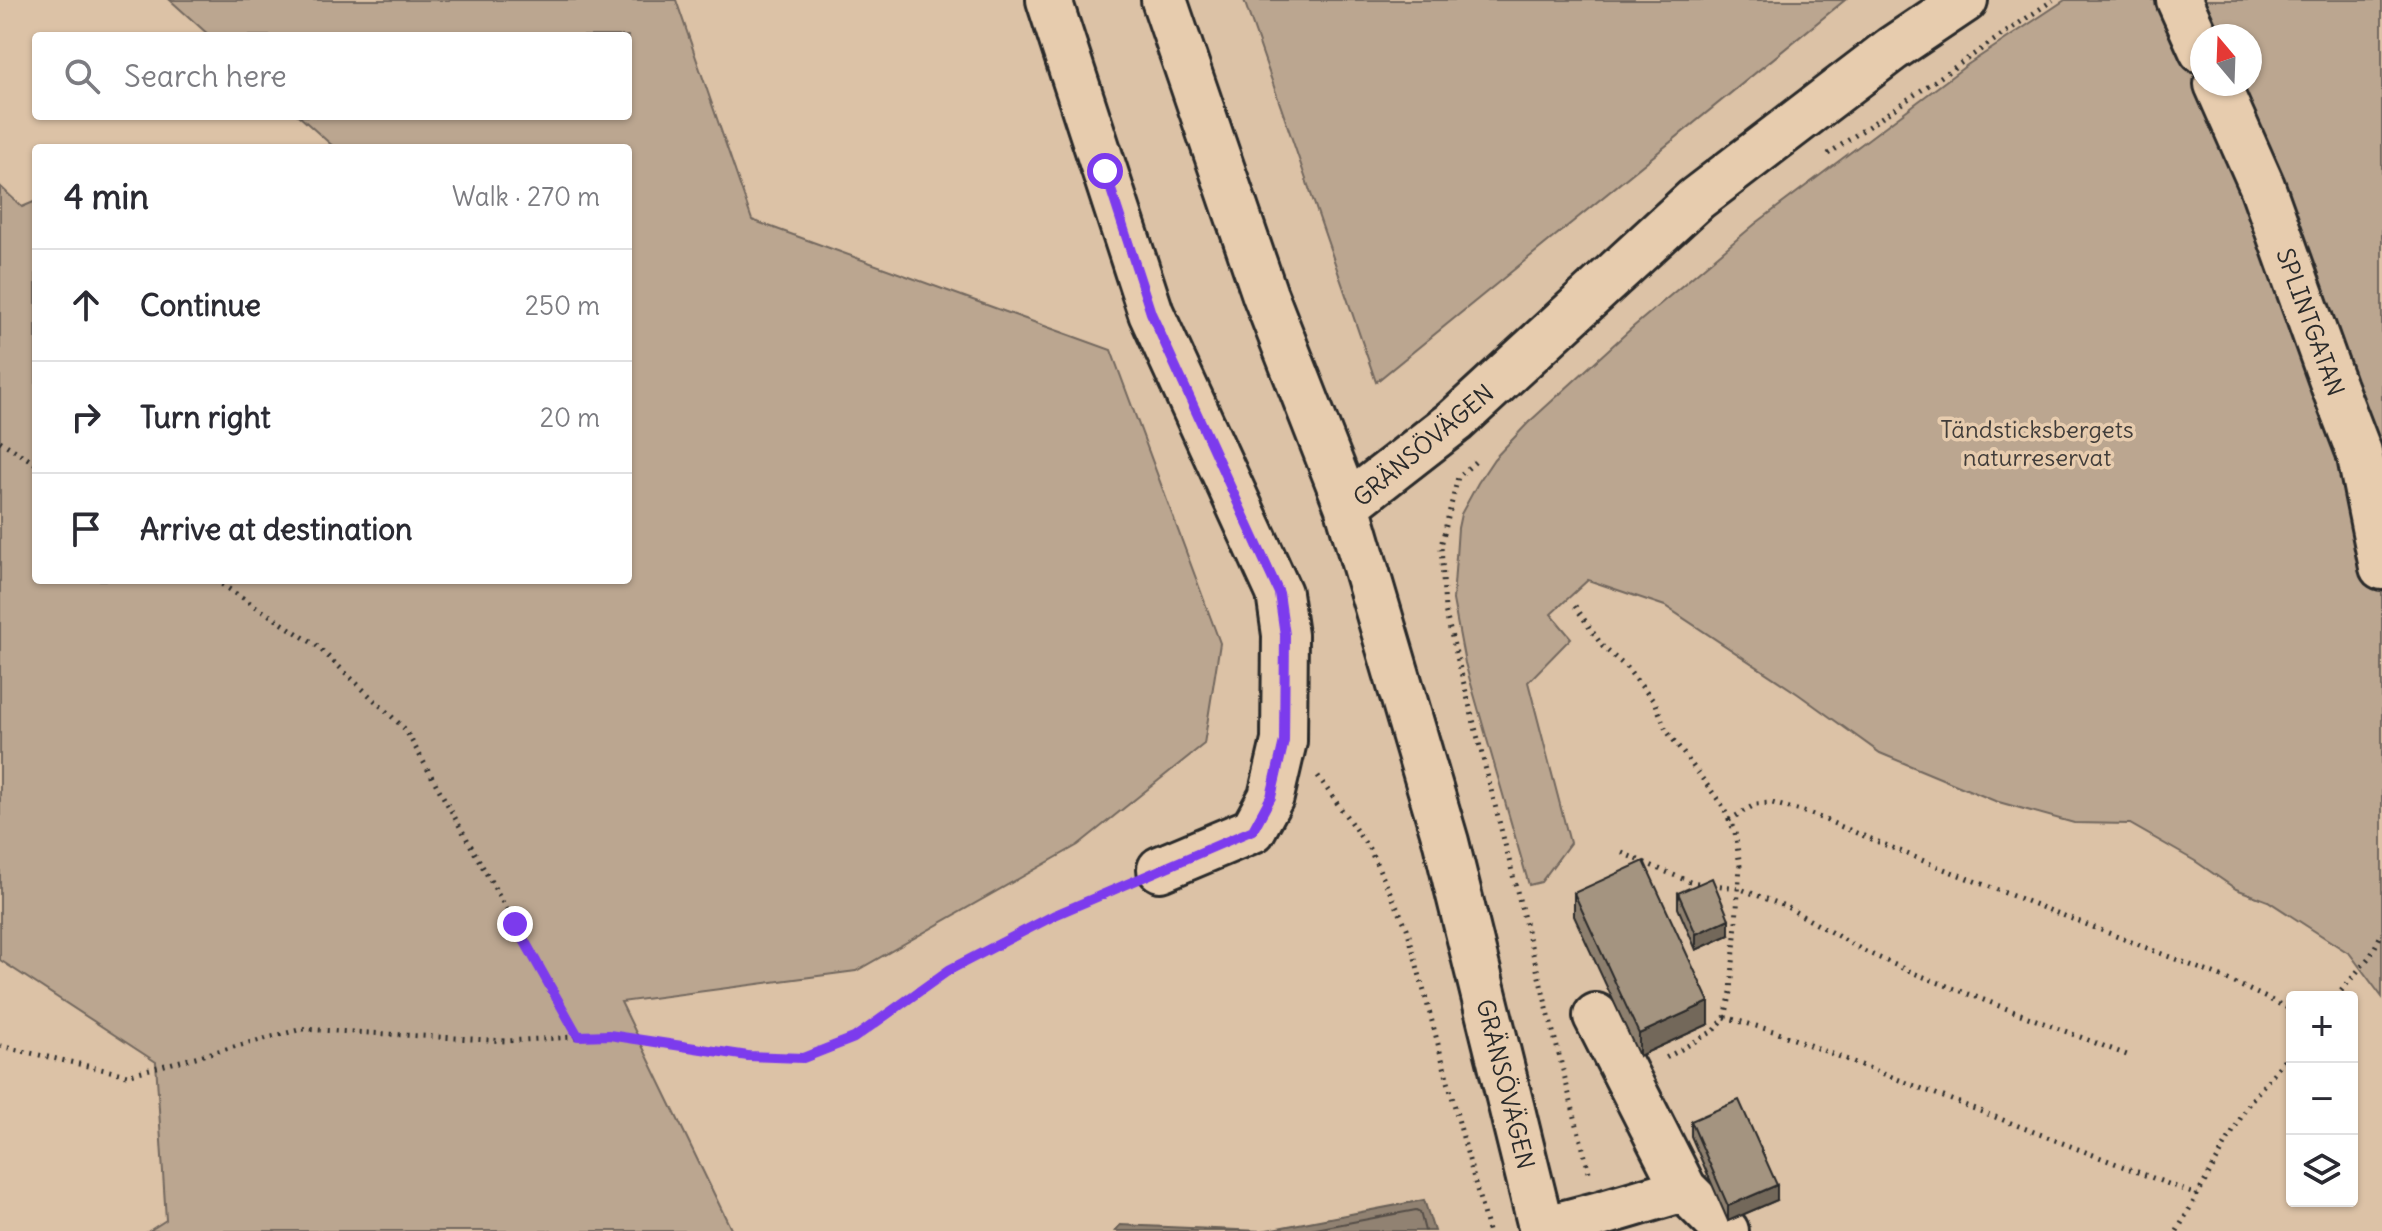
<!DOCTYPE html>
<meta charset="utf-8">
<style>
:root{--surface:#fff;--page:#f7f7f7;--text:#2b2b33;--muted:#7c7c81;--line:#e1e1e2}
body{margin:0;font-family:Delius,sans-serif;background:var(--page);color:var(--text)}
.controls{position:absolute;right:24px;bottom:24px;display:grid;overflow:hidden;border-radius:8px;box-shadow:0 2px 6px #0004}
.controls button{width:72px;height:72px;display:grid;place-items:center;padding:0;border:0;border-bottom:2px solid var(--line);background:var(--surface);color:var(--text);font:40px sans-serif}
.compass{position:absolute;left:2190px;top:24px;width:72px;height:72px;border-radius:50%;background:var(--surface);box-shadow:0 2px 6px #0004;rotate:341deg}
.stop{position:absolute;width:24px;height:24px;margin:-18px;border:6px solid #7c3aed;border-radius:50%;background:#fff}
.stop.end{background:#7c3aed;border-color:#fff;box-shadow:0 2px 8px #0008}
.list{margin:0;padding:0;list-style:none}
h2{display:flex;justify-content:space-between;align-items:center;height:104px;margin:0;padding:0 32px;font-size:34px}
h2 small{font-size:26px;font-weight:400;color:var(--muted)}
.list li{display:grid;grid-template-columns:52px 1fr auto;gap:24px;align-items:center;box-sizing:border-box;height:112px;padding:0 32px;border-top:2px solid var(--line)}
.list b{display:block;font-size:30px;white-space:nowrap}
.list em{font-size:26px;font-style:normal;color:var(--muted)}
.icon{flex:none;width:44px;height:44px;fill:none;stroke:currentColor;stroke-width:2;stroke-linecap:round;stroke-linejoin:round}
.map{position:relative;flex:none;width:2382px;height:1231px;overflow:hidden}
.search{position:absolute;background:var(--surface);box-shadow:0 2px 6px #0004;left:32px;top:32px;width:600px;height:88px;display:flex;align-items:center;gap:20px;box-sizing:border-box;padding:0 28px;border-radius:8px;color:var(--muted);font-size:30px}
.panel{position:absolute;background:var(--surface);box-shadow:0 2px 6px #0004;left:32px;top:144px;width:600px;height:440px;border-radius:8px}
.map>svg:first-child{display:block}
</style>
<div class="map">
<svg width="2382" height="1231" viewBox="0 0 2382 1231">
<rect width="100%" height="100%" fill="#dcc2a6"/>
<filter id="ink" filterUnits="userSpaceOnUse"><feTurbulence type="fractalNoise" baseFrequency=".0125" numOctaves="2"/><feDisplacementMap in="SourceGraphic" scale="16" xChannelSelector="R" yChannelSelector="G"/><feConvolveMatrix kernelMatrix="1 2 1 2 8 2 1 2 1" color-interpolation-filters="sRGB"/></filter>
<g filter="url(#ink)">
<path fill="#bba690" stroke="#73685e" stroke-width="2" fill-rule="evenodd" d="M170 0H676L752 220 1111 350 1220 643 1204 744 1078 845 856 971 621 1002 732 1231H149L166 1220 156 1062 0 960V186L22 207 36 201V580H628V148H335L299 116H628V36H210Z
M1244 0H1845L1376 382Z
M2065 0H2382V997L2350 954 2268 901 2236 889 2195 861 2130 824 2074 823 1995 801 1880 753 1798 694 1665 606 1588 580 1551 614 1571 638 1528 682 1570 843 1541 882 1529 885 1465 663 1453 600 1458 528 1461 514 1478 483 1494 459 1528 423 1633 327 1755 224 1967 65ZM2202 36H2250V84H2202Z"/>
<path fill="#918272" stroke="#685f56" stroke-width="2" d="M1424 1200 1434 1231H1262Z
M1120 1225 1261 1231H1115Z"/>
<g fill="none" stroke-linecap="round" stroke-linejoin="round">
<path stroke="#544e47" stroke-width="2" d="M1305 1231 1416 1210 1420 1212 1425 1231"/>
<g stroke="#2b2b2b" stroke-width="50">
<path id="minor" d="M1049 0 1151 313 1279 593 1285 635 1284 741 1271 797 1253 830 1160 869
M1164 0 1265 295 1347 505 1446 842 1542 1231
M2179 0 2202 51
M2217 84 2262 186 2334 387 2359 452 2382 567
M1347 505 1455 421 1696 199 1892 49 1965 0
M1596 1016 1684 1189
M1542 1229 1600 1214 1684 1189 1726 1231"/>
</g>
<path stroke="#2b2b2b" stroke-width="5" stroke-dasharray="2 6" stroke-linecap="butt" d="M1828 154 2053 0
M0 441 36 464
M1475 462 1458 477 1441 546 1445 610 1590 1176
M215 580 317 646 405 729 578 1036
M1575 606 1603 647 1625 666 1656 704 1666 730 1722 805 1735 832 1740 866 1731 992 1725 1017 1715 1030 1664 1059
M1318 776 1370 850 1407 928 1488 1231
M1729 820 1756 804 1772 803 1811 814 1936 866 2224 978 2292 1010
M1622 853 1690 882 1738 888 1785 906 1864 951 1911 972 2127 1055
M2336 997 2371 955 2382 933
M1725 1017 1773 1031 2197 1195
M0 1046 127 1075 302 1029 506 1041 609 1035 748 1056 803 1058 854 1038 949 970 1055 915 1122 886
M2177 1231 2249 1103 2292 1051"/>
<use href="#minor" stroke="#e7ccae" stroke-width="44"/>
</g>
<path fill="#8d7f6e" stroke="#2b2b2b" stroke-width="2" d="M1574 893 1709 1024 1639 1056 1574 916Z
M1678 893 1729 935 1696 950 1678 908Z
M1691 1121 1777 1200 1728 1221 1691 1136Z"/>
<path fill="#73685a" stroke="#2b2b2b" stroke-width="2" d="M1729 919V935L1696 950V934Z
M1709 1002V1024L1639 1056V1034Z
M1777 1185V1200L1728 1221V1206Z"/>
<path fill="#a49480" stroke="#2b2b2b" stroke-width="2" d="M1644 861 1709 1002 1639 1034 1574 893Z
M1712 878 1729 919 1696 934 1678 893Z
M1739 1100 1777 1185 1728 1206 1691 1121Z"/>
</g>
<g fill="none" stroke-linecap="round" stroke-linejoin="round" filter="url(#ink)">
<path stroke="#7c3aed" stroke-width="10" d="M515 924 578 1036 609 1035 748 1056 803 1058 854 1038 949 970 1055 915 1253 830 1271 797 1284 741 1285 635 1279 593 1151 313 1105 171"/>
</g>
<g text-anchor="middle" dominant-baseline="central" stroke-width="7" stroke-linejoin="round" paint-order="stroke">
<g font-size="24" fill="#2b2b2b" stroke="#e7ccae">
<text transform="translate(2311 322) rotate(70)">SPLINTGATAN</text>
<text transform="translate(1423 445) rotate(-40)">GRÄNSÖVÄGEN</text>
<text transform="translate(1506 1084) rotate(76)">GRÄNSÖVÄGEN</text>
</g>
<g font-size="24" fill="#413d3a" stroke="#e7ccae">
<text x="2037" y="429">Tändsticksbergets<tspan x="2037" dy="28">naturreservat</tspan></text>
</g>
</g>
</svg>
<div class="controls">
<button>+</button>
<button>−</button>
<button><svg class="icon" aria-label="layers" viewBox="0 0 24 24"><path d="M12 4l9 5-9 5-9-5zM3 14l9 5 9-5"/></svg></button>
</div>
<svg class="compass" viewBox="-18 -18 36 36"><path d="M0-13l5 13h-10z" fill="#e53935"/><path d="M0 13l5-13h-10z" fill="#7c7c81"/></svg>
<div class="stop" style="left:1105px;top:171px"></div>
<div class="stop end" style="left:515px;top:924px"></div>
<div class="search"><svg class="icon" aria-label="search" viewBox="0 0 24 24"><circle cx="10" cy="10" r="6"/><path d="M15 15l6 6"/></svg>Search here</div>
<section class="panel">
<h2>4 min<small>Walk · 270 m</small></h2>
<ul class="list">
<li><svg class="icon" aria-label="ahead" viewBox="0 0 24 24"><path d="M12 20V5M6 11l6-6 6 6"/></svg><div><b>Continue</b></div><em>250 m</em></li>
<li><svg class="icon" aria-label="right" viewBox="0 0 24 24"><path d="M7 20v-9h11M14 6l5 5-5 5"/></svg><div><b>Turn right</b></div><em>20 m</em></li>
<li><svg class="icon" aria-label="arrive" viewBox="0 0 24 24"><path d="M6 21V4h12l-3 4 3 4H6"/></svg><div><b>Arrive at destination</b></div></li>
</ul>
</section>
</div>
